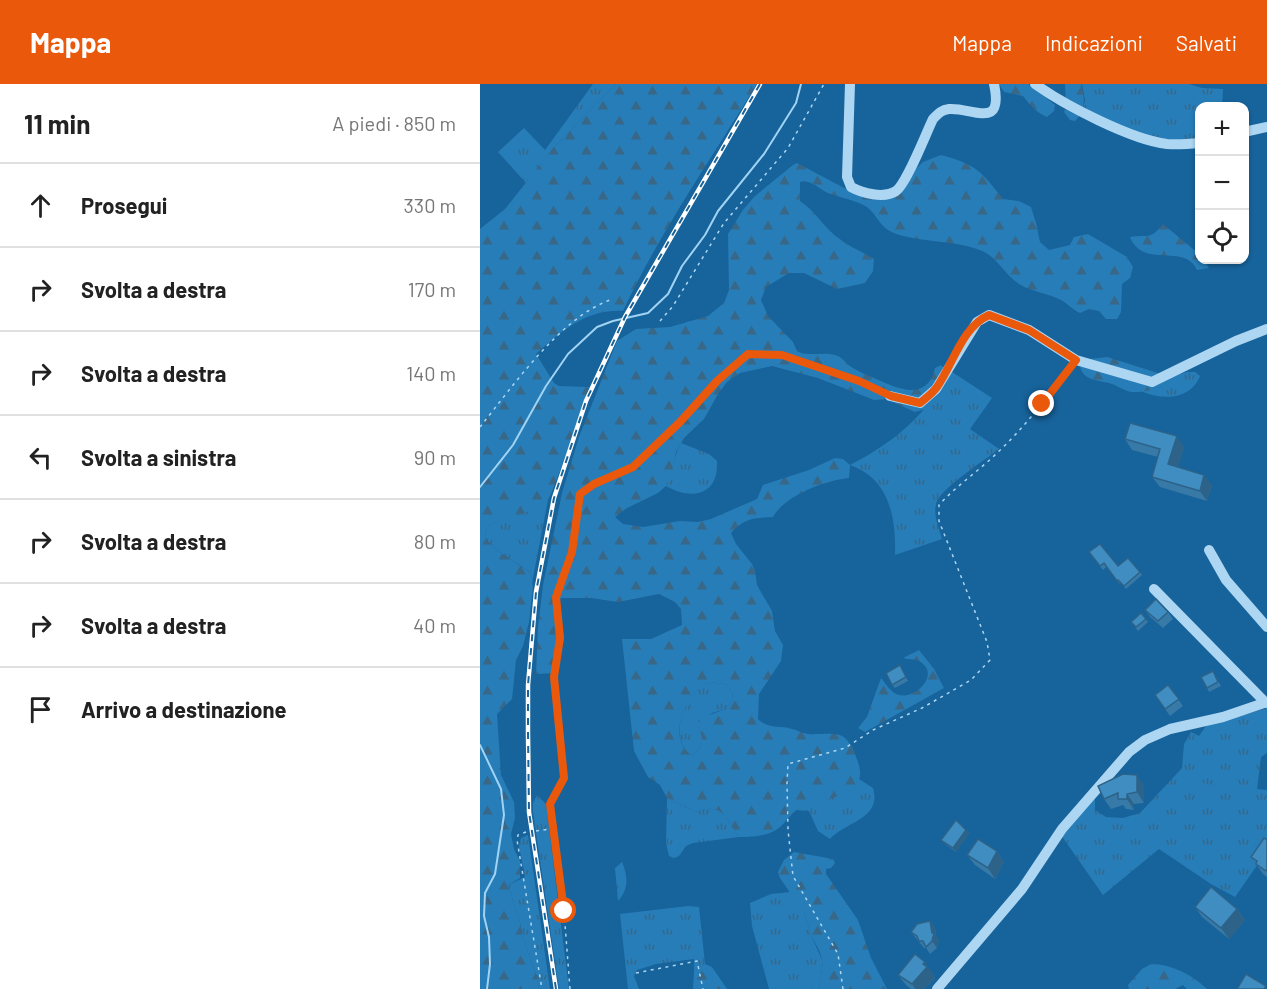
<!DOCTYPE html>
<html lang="it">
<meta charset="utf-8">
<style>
:root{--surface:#fff;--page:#f2f2f2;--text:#222;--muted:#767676;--line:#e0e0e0;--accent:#ea580c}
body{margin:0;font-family:Barlow,sans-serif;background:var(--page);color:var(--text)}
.controls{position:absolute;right:18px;top:18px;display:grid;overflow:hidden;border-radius:12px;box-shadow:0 2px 4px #0004}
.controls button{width:54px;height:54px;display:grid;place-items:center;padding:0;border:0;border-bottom:2px solid var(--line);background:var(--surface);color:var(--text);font:30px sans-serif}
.stop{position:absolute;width:18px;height:18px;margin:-14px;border:4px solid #ea580c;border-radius:50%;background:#fff}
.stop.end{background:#ea580c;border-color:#fff;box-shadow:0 2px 6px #0008}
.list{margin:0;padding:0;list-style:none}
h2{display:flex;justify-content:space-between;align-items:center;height:78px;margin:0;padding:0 24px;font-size:26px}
h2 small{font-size:20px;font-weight:400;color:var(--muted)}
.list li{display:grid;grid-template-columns:39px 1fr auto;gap:18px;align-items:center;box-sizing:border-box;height:84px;padding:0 24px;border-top:2px solid var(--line)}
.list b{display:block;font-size:22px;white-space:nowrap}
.list em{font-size:20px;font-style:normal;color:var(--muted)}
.icon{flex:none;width:33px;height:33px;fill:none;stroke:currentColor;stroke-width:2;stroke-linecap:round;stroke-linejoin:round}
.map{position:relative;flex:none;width:787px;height:905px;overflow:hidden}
header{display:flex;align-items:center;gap:36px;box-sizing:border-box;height:84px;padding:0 30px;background:var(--accent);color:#fff}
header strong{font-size:28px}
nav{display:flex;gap:33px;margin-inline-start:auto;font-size:21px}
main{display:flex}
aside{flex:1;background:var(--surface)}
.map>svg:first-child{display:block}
</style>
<header>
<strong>Mappa</strong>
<nav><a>Mappa</a><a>Indicazioni</a><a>Salvati</a></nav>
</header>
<main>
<aside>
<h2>11 min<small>A piedi · 850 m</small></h2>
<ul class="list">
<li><svg class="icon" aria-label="ahead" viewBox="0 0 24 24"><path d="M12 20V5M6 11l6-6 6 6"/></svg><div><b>Prosegui</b></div><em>330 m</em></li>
<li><svg class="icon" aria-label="right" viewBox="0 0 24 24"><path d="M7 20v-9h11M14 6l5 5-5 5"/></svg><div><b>Svolta a destra</b></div><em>170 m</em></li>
<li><svg class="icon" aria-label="right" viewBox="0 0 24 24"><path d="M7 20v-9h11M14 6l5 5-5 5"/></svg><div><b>Svolta a destra</b></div><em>140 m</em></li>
<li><svg class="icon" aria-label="left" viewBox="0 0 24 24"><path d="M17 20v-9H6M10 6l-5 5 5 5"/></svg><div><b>Svolta a sinistra</b></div><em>90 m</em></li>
<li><svg class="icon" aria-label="right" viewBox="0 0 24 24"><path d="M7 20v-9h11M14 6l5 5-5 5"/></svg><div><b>Svolta a destra</b></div><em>80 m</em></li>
<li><svg class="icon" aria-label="right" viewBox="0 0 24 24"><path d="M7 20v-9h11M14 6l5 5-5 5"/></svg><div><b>Svolta a destra</b></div><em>40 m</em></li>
<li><svg class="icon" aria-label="arrive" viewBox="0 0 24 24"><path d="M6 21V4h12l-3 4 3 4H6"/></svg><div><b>Arrivo a destinazione</b></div></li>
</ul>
</aside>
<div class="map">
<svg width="787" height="905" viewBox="0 0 787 905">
<defs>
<pattern id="grass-tufts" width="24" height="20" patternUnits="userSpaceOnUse" patternTransform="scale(1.5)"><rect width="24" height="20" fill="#277db8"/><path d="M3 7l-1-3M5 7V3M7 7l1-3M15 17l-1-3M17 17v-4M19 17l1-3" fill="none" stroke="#386787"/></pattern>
<pattern id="forest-firs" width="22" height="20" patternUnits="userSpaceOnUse" patternTransform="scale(1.5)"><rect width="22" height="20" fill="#277db8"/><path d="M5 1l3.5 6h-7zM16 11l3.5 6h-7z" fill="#386787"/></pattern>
</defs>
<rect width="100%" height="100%" fill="#17639b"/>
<path fill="url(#grass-tufts)" d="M113 0H136L74 63 46 99 18 68 44 44 65 66Z
M602 0H709L722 4 743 5 742 22H720L719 56H675L603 25 605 16Z
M469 286 512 314 490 345 519 365C505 376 463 403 457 417 452 429 459 444 462 455L415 471C416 434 410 395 370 381 413 359 449 330 469 286Z
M707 288H715L720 292C710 317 681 316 661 307L681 303 687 294Z
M201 359 229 370 237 377C239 411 212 417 186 402 193 388 193 373 201 359Z
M68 416 52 499 51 489C34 476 19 471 5 454L7 442Z
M229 598 246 600 252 608 253 615 246 625 232 629 218 642C225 655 223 662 212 672 186 653 205 609 229 598Z
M787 624V669L781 673 777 705 787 706V767L755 813 731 800 679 765 623 811 581 751 615 709V726L626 733 643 734 660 729 702 684 704 660 711 648 719 652 726 642Z
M379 695 393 704C402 735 367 737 350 755L338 747 329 727 316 726 320 723 374 704Z
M57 711 66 720 89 905H79L53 728V719Z
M187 714 216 728C243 718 245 733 259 753L213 759 206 762 199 772 194 774 189 772 186 759Z
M48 751 70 905H59L56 890 43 855 40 838 28 801 45 793 39 762 41 754Z
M142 778C148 792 149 805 138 817L135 784Z
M311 808 324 829 331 851 343 878 339 905H289L272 842 270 819 291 810Z
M208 822 219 823 225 880 214 887V875L176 880 157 886 154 892 159 905H148L140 830Z"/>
<path fill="url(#forest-firs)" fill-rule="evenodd" d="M136 0H277C231 75 180 148 143 227 106 225 82 247 56 270L74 299 79 302 109 303C103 319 73 413 67 417 51 430 26 433 7 442L5 454C18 470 34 477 51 489L53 504 49 538 43 562 36 576 32 615 17 630 21 691 34 718 35 734 31 750 34 765 40 777V794L28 801 40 838 43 855 56 890 59 905H0V145L25 125 74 63Z
M519 0H548L575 21 574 27 567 33C557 29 550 21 543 12L524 8Z
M585 0H601C605 14 606 26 595 37L590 36 584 28 586 22Z
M461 71C497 81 500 86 523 115L539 117 551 123 556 139 560 158 569 166 590 161 594 153 608 150 647 173 653 183 650 194 642 200 641 228 637 235H626L619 227 609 225 600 229C593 226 588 220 581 216 568 209 552 208 539 200 525 191 517 173 502 167 476 155 429 159 408 146 399 140 395 129 387 123 375 116 361 114 348 109 341 106 336 100 328 98 323 97 325 97 320 98V117C337 128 344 145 361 156 370 163 383 168 394 175L393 187 385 199 357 205 324 189H309L286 203 281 216 288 232 313 258 317 267 321 269C333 272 347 267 358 272 364 275 367 281 373 284 379 288 387 291 394 294 416 304 447 319 455 284L461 281 464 284V298L452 317 445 325 435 328 406 315 394 316 338 294 292 282 260 289 247 298 238 310 224 335 204 354 196 368 191 392 186 402 178 409 147 424 135 433 143 440 163 443 200 437 218 438 231 435 277 415 283 401 329 386 355 374 363 375 370 381 369 394C346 396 304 412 293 433 273 434 265 434 251 449L256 460 272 480 275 487 277 501 292 527 295 547 303 561 301 577 279 610 278 635C289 646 299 641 312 645 318 646 323 650 329 650 340 651 357 647 365 654 372 660 375 670 378 678 391 718 338 712 318 725 311 729 308 736 302 741 292 752 273 753 259 753 245 733 243 718 216 728L187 714 180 701 168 693 154 667 142 555H171L202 541 201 525 195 518 179 510 138 518 111 514H82L78 516 82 556 77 589 56 590 58 543 63 501 82 409 99 353 137 257 156 245 190 243 228 232 244 219 249 206 248 150 263 126 275 112 313 81 317 79 366 105 381 110 408 112 443 78ZM229 598 246 600 252 608 253 615 246 625 221 634 218 642C225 655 223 662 212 672 185 654 206 609 229 598Z
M683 140 719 170 720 176H724L729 184 717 186C705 158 663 186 650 153 667 150 670 157 683 140Z
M627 273 681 290 686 294 685 301C676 305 662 309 652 308 644 307 637 301 629 299 616 296 602 296 600 281L610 275Z
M439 566 454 585 464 604 385 648 378 644 387 633 401 594C406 600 411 609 419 611 435 615 459 592 442 579 436 574 430 576 423 574Z
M722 698 734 704 736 709 734 715 725 714 720 700Z
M314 768 353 775 355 779 351 784 346 785V790L378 836 391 874 407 905H339L343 878 339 866 331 851 324 829 300 794 298 788 304 776Z
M225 880 232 883 247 905H213L214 887Z
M671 880C691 880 713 891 727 905H707L703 901 695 905H649L648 901 662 885Z"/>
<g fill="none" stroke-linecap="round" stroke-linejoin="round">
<path stroke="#a0d3f4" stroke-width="2" d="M0 403 33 361 66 302 88 270 117 243 133 237 168 229 188 210 202 182 225 151 238 127 284 70 316 19 321 0
M0 661 21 705 24 731 15 790 5 809 4 832 9 853 10 880 7 905"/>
<path stroke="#add6f2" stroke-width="1.5" stroke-dasharray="3 4.5" stroke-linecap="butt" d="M180 237 193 222 244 139 308 64 344 0
M0 343C33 302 80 234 130 216
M56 747 71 745
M46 748 38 751 37 756 62 905
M156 889 217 877 223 905
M90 905 84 827 70 720 84 694 74 593 80 554 76 513 92 468 100 410 114 400 152 383 200 338 237 297 268 270 302 271 379 297 402 308
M363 905 358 870 313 792 308 746 307 699 308 680 365 664 393 646 442 624 491 596 510 576 507 558 459 437V421C477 401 499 387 518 368 545 343 568 312 591 283"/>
<path stroke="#add6f2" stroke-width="10" d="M370 0 367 93 371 103C382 109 404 115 416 107 427 99 446 49 453 35 458 30 461 26 469 25 492 23 524 47 514 0
M555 0C584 21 652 56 687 60 698 61 709 60 720 59
M764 48 787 43
M410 312 440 319 456 305 497 238 509 231 549 246 596 276 672 298 756 257 787 245
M729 466 746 496 787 543
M674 505 786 619
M457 905 542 805 582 745 649 668 665 656 690 645 743 633 787 618"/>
<g stroke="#fff" stroke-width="4.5">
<path id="rail" d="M76 905 49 728 48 649V601L56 508 74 414 106 317 145 233 280 0"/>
</g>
<use href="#rail" stroke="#17639b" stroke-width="2" stroke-dasharray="7" stroke-linecap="butt"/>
</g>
<path fill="#3779a7" d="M645 355 704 363 698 383 732 401 727 417 680 403 672 393 678 373 652 366Z
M609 468 638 482 660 488 662 491 646 505 641 499 640 500 626 483 623 486Z
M665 526 688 528 693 535 683 544 670 533Z
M661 529 668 538 658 547 651 538Z
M422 585 428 597 415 604 412 601Z
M733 587 741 602 729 608 727 604Z
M688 601 703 622 690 632 675 611Z
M664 701V719L654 720V726L646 725 643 721 631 725 624 715 618 702Z
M486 746 489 749 476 768 464 759 461 756Z
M787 756V793L783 790 771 773Z
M517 767 524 778 515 795 495 781 487 771Z
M715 823 757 825 765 836 749 855 722 833Z
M450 837 455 844 456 852 459 856 457 864 450 870 446 864H444L431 848Z
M452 888V889L455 894 444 905H431L426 901 418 891Z"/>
<path fill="#2d6388" d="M697 352 704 363 696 391 688 380Z
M724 391 732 401 727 417 720 407Z
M657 691 664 701V719L657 708Z
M647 710 654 720V726L647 715Z
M486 746 489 749 476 768 473 764Z
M517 767 524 778 515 795 508 784Z
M757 825 765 836 749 855 741 844Z
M450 837 455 844 456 852 459 856 457 864 452 857Z
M445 878 452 888V889L455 894 444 905H435L432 900Z"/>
<path fill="#408dc2" stroke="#2d6388" stroke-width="1.5" d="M650 339 697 352 688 380 724 391 720 407 672 393 680 365 645 355Z
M620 460 638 482 648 474 660 488 644 502 638 496 637 497 624 479 620 482 609 468Z
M676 515 688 528 678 537 665 526Z
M661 529 666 535 656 543 651 538Z
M420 581 426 593 412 601 406 589Z
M733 587 738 598 727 604 721 593Z
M688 601 699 615 685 625 675 611Z
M643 690 657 691V708L647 710V715H638V709L624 715 618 702Z
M476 736 486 746 473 764 461 756Z
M784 754 787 756V785L786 787 776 780 777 777 771 773Z
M498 755 517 767 508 784 487 771Z
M731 803 757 825 741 844 715 823Z
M450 837 452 849H454L452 857 446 863 443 857H439L437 852 431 848 437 840Z
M435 870 445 878 443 880 447 883 432 900 418 891Z
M766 890 786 902 784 905H757Z"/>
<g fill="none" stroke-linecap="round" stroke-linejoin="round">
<path stroke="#ea580c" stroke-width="8" d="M84 827 70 720 84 694 74 593 80 554 76 513 92 468 100 410 114 400 153 383 200 338 237 297 268 270 302 271 379 297 411 312 440 319C446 314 453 309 457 303 473 280 482 243 509 231L549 246 596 276 562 320"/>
</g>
</svg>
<div class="controls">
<button>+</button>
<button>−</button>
<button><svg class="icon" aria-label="locate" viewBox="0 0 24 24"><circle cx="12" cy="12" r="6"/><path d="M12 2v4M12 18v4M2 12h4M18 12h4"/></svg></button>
</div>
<div class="stop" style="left:84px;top:827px"></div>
<div class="stop end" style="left:562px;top:320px"></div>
</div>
</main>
